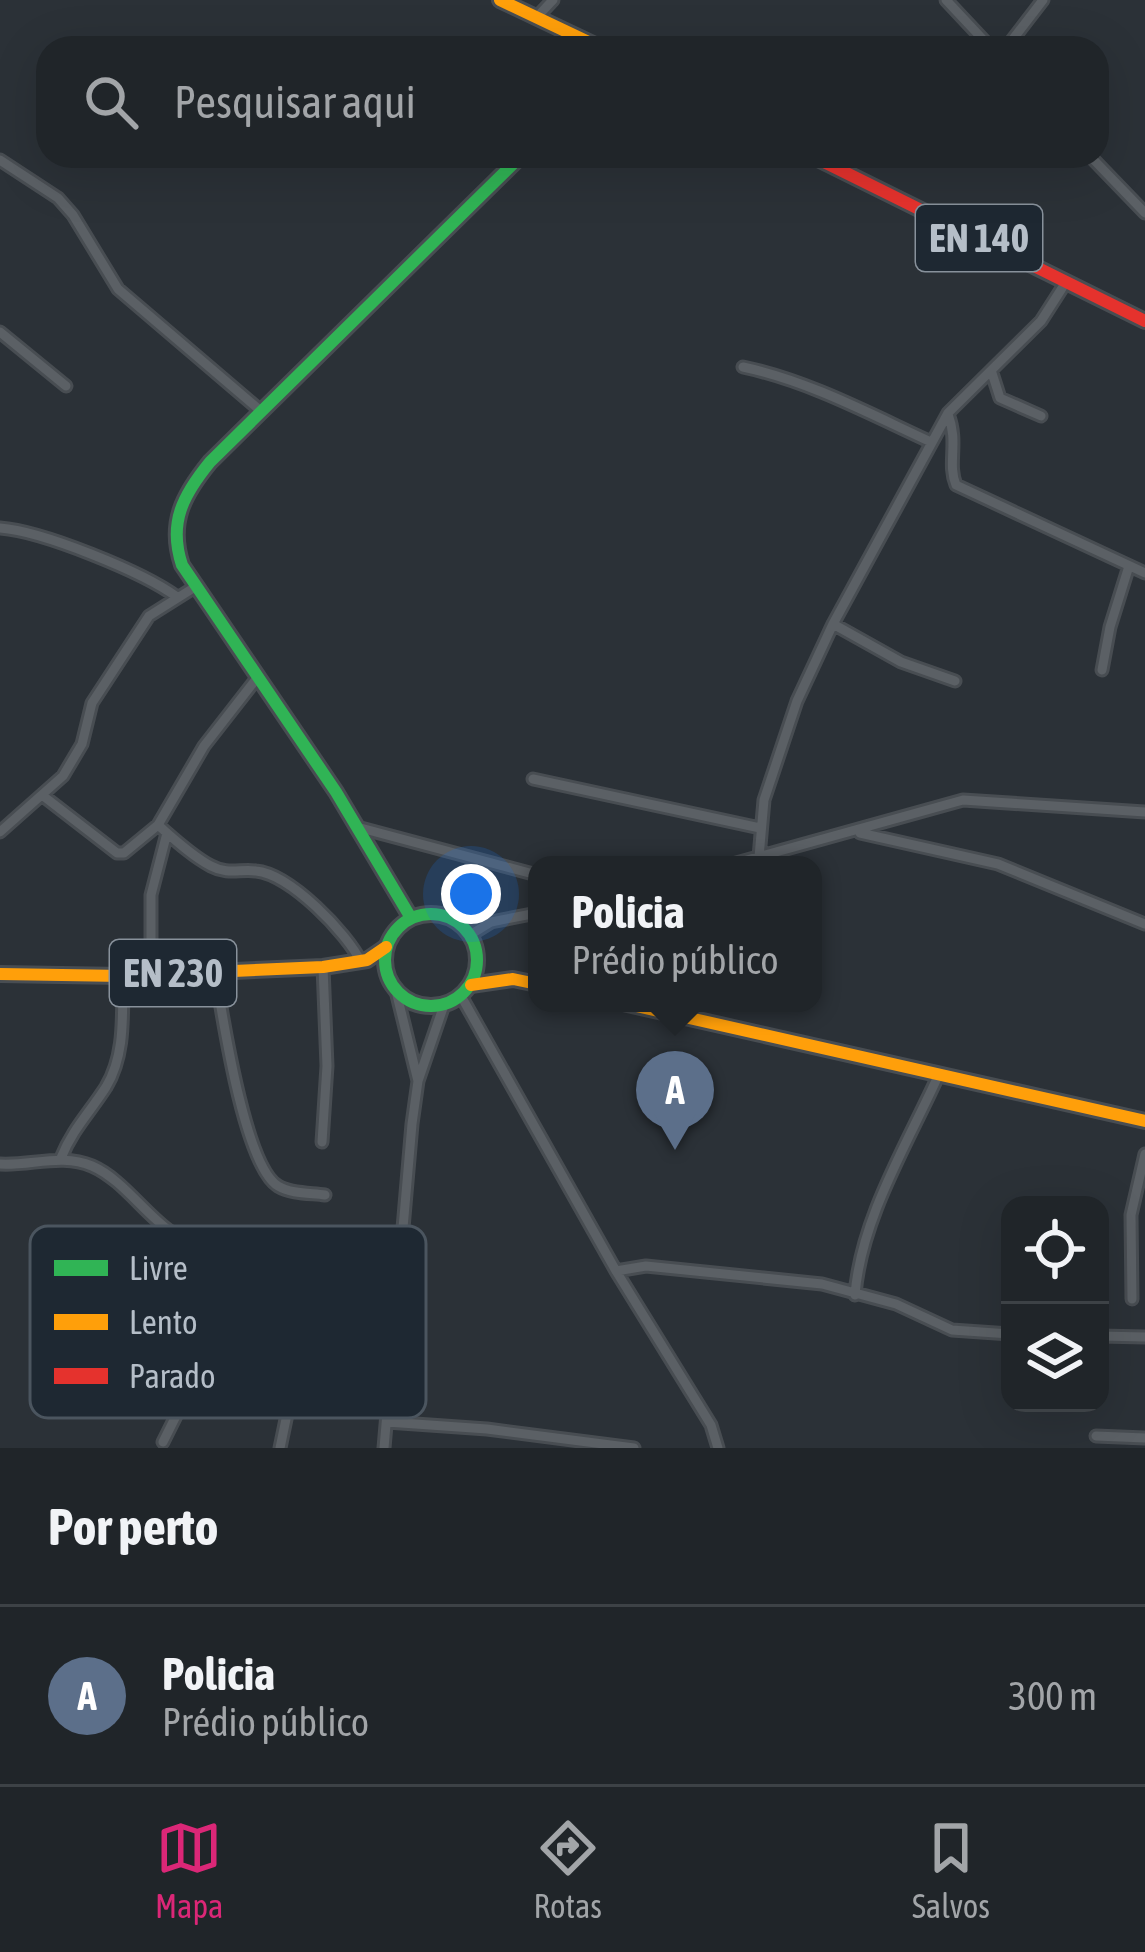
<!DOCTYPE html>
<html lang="pt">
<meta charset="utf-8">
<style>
:root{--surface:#202529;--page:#282d31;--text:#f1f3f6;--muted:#a2a5a8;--line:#3d4246;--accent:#db2777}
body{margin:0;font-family:"Asap Condensed",sans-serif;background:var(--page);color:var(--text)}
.controls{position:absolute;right:36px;bottom:36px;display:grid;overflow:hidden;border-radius:24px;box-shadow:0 12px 48px #0002}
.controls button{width:108px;height:108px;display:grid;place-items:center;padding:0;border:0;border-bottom:3px solid var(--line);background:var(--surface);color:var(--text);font:60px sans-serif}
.you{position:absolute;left:471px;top:894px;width:42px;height:42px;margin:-30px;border:9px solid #fff;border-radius:50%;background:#1a73e8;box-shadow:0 0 0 18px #1a73e833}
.badge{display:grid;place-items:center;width:78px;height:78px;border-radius:50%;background:var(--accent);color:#fff;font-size:39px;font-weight:700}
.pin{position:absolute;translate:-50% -99px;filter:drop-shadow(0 3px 6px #0008)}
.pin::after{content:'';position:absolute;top:63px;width:42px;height:36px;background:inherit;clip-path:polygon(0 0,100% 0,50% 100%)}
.popup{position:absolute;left:528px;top:856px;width:294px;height:156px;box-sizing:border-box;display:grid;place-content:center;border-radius:24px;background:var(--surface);filter:drop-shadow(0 3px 9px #0005);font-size:39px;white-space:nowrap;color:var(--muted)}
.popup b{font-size:45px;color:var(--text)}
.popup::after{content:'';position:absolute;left:50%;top:100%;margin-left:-24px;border:24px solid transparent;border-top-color:var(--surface)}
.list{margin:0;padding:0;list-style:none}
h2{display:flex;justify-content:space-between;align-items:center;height:156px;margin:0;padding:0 48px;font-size:51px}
h2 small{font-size:39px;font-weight:400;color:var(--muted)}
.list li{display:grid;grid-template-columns:78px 1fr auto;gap:36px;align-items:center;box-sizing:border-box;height:180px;padding:0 48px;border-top:3px solid var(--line)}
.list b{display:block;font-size:45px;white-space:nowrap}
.list p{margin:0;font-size:39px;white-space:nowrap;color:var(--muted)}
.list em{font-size:39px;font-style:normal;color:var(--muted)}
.icon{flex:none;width:66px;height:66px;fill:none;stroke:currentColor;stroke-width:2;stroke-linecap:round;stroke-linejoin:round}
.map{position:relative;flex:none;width:1145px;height:1448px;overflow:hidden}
.search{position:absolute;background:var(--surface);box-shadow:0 12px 48px #0002;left:36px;right:36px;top:36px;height:132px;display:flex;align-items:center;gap:30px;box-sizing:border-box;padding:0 42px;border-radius:36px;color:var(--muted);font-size:45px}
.sheet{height:336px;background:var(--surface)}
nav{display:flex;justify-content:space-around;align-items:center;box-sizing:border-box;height:168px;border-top:3px solid var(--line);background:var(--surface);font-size:33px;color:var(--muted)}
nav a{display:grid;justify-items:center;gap:6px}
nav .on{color:var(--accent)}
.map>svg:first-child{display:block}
</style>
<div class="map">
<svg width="1145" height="1448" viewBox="0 0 1145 1448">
<rect width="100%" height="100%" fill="#2b3137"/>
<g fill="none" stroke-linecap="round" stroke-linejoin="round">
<g stroke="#484d52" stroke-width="15">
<path id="street" d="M946 0 991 48
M536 18 553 0
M1006 48 1043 0
M1090 156 1145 213
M0 160 58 198 73 215 118 289 262 412
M0 332 66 386
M743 367C809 381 870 414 931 442
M992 373 1000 398 1041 416
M948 414C959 443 947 463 956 485L1145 573
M0 528C42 531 143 572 177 597
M833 624 901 662 955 681
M1102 670 1110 627 1129 566
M533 779 760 828
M42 795 117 853H124L158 825C174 839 192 856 211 866 228 875 239 869 256 871 290 874 347 933 361 962
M158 825 204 746 257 678
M357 827 537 875
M0 832 63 776 82 744 92 703 149 616 195 587
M860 833 998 864 1145 924
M759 857 764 800 797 701 833 624 948 413 1041 321 1066 282
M729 865 963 800 1145 812
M470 935 491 922 537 913
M215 971C222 1013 244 1165 278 1186 291 1194 311 1193 325 1195
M139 975 151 942V895L167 833
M396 991 418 1081
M461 996 616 1271 711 1425 718 1448
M322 1142 327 1066 323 967
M61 1158C72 1130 90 1112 106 1087 126 1054 122 1013 123 976
M0 1164C31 1166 62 1153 92 1166 122 1179 144 1213 171 1232 249 1287 303 1302 394 1323
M616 1271 646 1266 822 1284 896 1304 952 1330 1010 1334
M855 1295C861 1218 908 1143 939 1074
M1132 1299 1131 1215 1145 1154
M1100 1336 1145 1337
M387 1422 487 1429 634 1448
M1096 1436 1145 1438
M163 1442 204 1360 237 1276
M280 1448 310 1304
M384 1448 412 1124 418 1081 444 1005"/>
</g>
<g stroke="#484d52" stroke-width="18">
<path id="fast" d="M385 960a46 46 0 1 1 92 0a46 46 0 1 1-92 0Z
M411 918 336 792 182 565C168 523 183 495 210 462L521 156"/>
</g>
<g stroke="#484d52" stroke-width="18">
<path id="slow" d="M500 0 601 48
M0 974 123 976 323 967 367 960 386 947
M471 985 513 979 537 984
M623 1003 1145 1121"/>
</g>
<g stroke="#484d52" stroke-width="18">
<path id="jam" d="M812 156 1145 321"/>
</g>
<use href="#street" stroke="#5b6065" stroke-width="9"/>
<use href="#fast" stroke="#30b455" stroke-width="12"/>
<use href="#slow" stroke="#ff9f0a" stroke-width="12"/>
<use href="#jam" stroke="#e5322d" stroke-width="12"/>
</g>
<g text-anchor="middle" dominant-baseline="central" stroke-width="10" stroke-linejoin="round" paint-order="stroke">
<g fill="#1e2832" stroke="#88919b" stroke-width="3">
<rect x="916" y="205" width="126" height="66" rx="9"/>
<rect x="110" y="940" width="126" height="66" rx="9"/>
</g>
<g font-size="39" font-weight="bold" fill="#b5bec8">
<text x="979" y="238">EN 140</text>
<text x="173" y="973">EN 230</text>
</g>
</g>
<rect x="30" y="1226" width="396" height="192" rx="18" fill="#1e2832" stroke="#4b555f" stroke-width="3"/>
<rect x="54" y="1260" width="54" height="16" fill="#30b455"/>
<rect x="54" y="1314" width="54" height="16" fill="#ff9f0a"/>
<rect x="54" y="1368" width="54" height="16" fill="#e5322d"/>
<g font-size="33" fill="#b5bec8">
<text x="129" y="1280">Livre</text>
<text x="129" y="1334">Lento</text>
<text x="129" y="1388">Parado</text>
</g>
</svg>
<div class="controls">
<button><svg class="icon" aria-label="locate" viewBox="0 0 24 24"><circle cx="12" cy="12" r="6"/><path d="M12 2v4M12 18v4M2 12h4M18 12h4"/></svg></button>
<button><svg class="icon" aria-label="layers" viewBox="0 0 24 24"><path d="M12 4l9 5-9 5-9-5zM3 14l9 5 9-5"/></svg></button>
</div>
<div class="you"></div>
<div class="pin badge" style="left:675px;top:1150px;background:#5c6f8a">A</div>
<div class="popup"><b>Policia</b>Prédio público</div>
<div class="search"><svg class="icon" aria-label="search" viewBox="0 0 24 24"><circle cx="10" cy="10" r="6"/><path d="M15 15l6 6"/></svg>Pesquisar aqui</div>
</div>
<section class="sheet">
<h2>Por perto<small></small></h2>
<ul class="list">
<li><span class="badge" style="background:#5c6f8a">A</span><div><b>Policia</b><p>Prédio público</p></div><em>300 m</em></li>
</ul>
</section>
<nav>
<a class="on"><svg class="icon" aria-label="map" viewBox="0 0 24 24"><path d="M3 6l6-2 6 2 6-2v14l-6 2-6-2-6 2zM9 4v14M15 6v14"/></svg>Mapa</a>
<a><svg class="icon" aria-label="directions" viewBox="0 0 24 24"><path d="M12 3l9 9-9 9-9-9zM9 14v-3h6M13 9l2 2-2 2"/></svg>Rotas</a>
<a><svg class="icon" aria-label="saved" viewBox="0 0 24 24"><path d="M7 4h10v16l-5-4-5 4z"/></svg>Salvos</a>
</nav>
